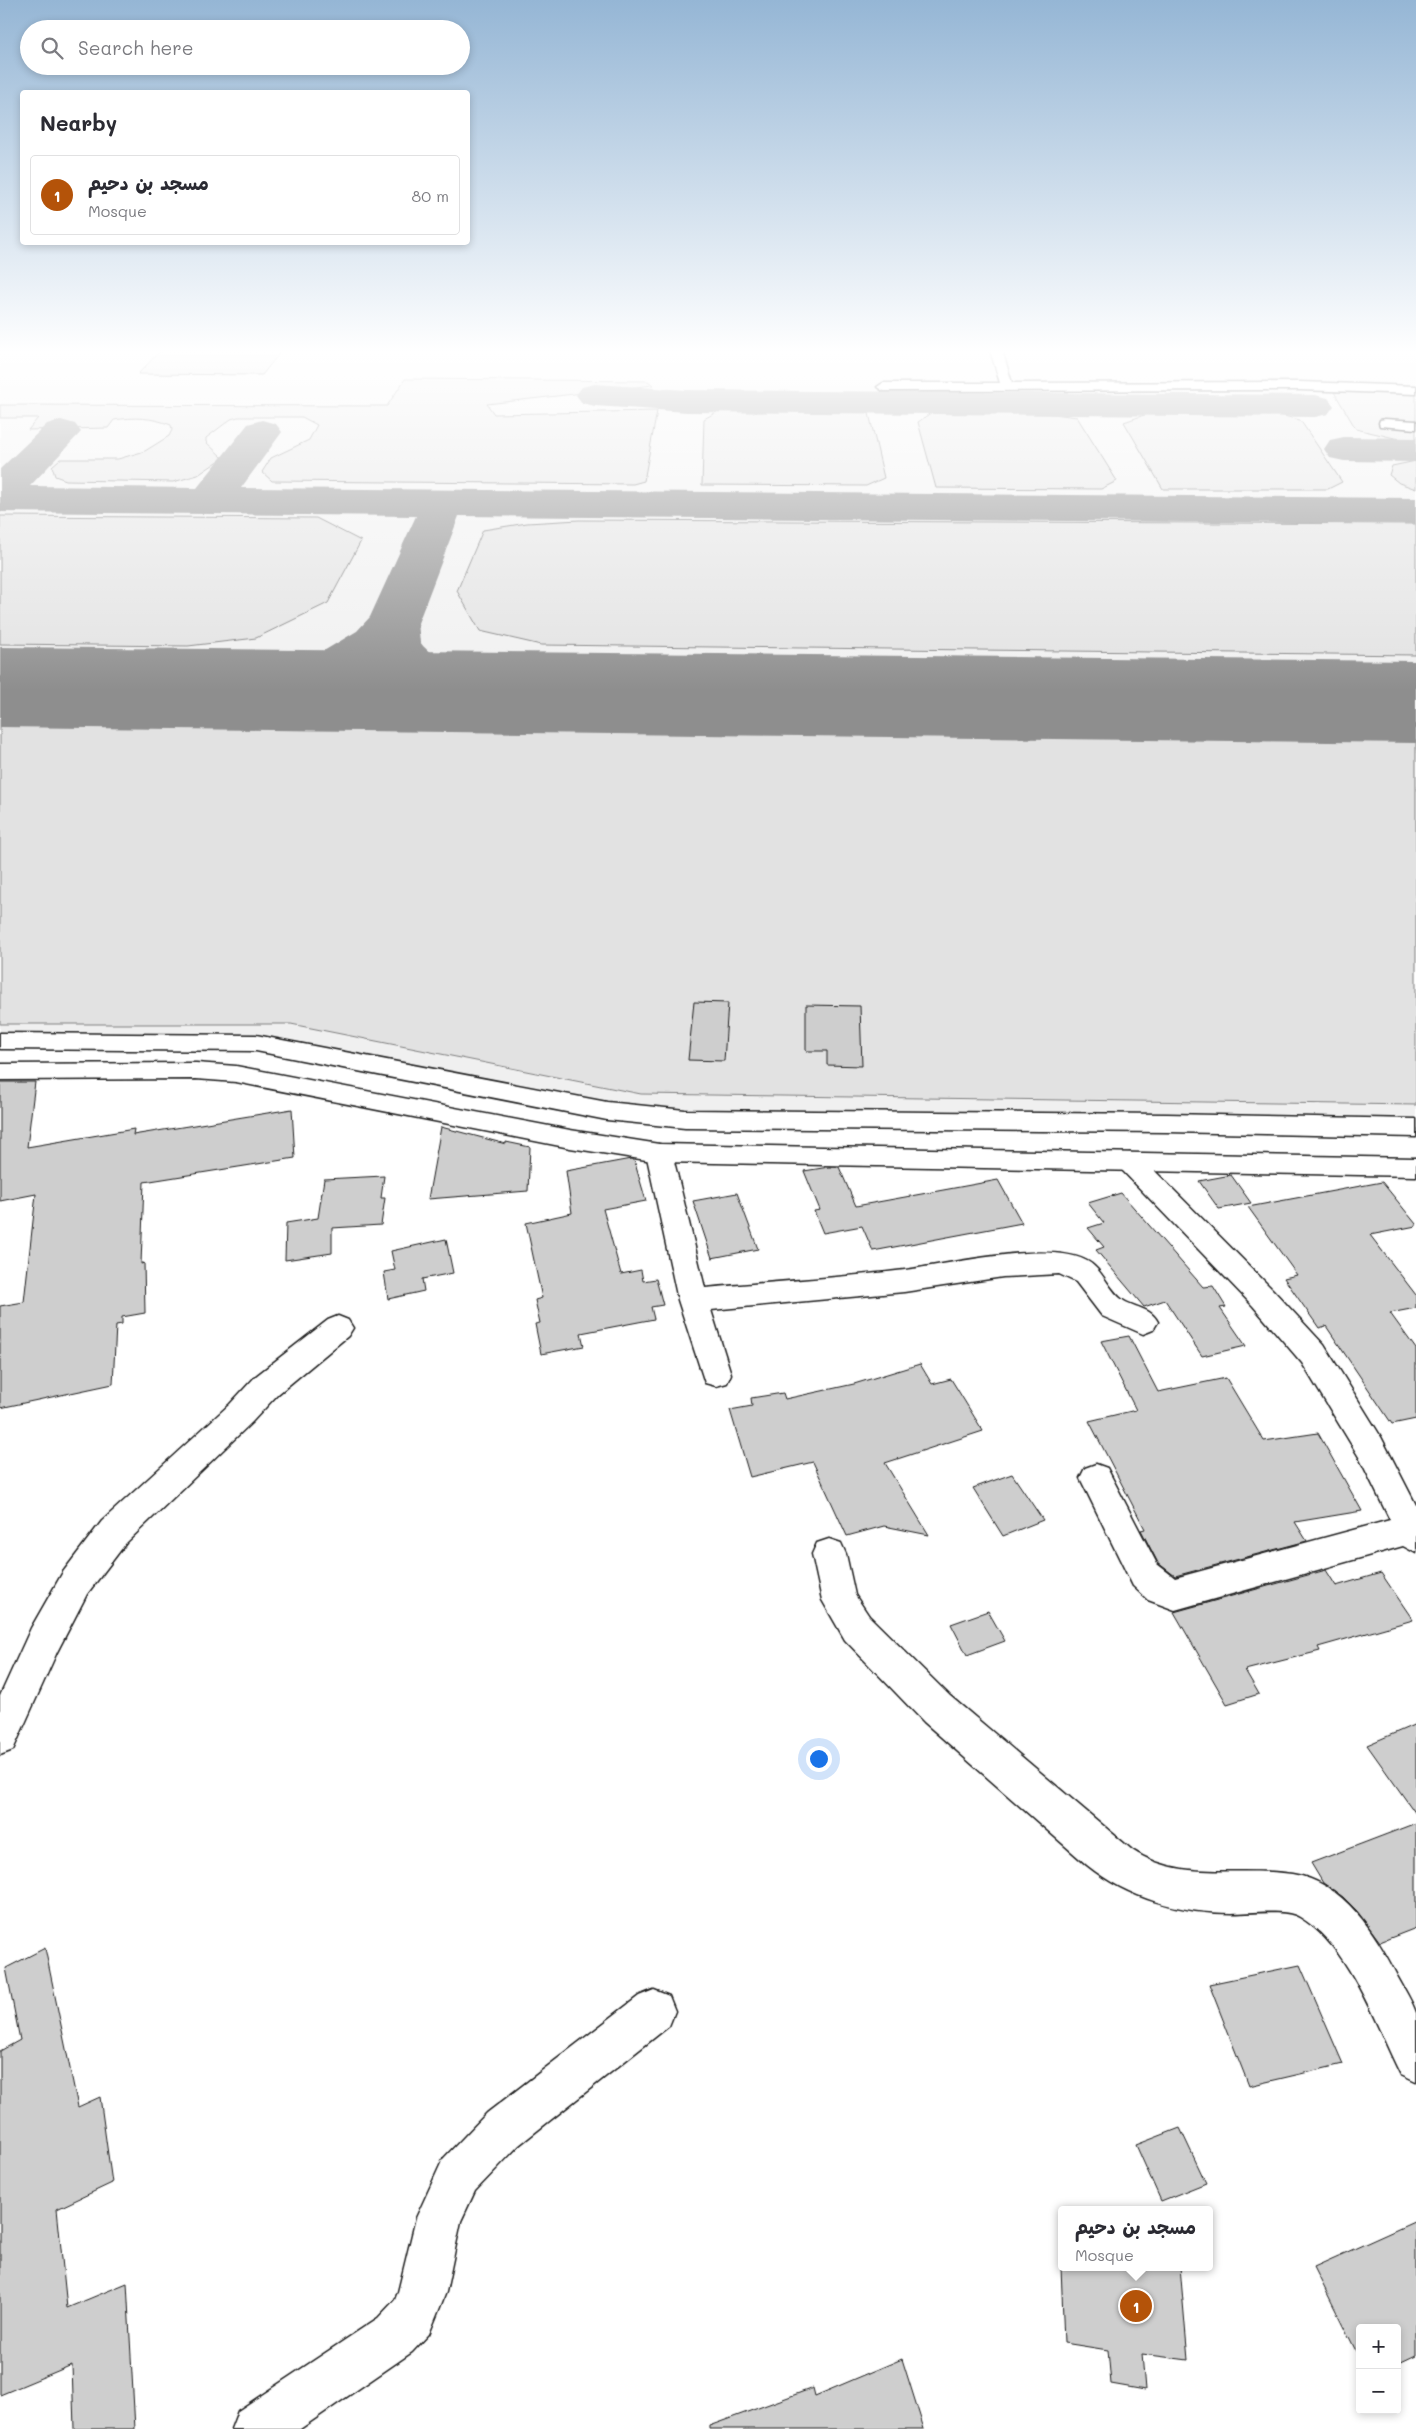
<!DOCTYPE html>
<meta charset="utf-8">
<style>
:root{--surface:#fff;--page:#f2f2f3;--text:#2b2b33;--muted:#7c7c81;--line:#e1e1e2;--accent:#b45309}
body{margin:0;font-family:Mali,"Playpen Sans Arabic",sans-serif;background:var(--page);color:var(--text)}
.controls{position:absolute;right:15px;bottom:15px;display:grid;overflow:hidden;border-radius:5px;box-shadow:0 2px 8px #0003}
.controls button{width:45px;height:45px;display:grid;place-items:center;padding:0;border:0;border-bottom:1px solid var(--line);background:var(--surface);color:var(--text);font:25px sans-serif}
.you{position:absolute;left:818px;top:1758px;width:18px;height:18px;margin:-12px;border:4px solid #fff;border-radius:50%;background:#1a73e8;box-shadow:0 0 0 8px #1a73e833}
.badge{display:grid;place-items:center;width:32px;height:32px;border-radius:50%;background:var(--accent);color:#fff;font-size:16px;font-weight:700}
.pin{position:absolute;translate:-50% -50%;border:2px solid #fff;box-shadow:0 1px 5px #0006}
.popup{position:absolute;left:1058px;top:2206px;width:155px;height:65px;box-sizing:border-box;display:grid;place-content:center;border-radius:5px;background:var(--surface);filter:drop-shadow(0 1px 4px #0005);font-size:16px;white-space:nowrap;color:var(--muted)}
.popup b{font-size:19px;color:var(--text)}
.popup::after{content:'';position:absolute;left:50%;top:100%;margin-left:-10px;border:10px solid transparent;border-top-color:var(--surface)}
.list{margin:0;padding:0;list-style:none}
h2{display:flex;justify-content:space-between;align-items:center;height:65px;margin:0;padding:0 20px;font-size:21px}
h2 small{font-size:16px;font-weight:400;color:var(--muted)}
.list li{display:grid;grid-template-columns:32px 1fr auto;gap:15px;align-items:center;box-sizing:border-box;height:80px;margin:0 10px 10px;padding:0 10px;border:1px solid var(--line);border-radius:5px}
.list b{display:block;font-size:19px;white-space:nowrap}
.list p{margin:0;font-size:16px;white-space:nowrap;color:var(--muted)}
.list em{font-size:16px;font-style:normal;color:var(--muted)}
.icon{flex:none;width:28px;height:28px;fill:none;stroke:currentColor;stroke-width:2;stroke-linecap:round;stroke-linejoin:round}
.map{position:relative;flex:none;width:1416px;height:2429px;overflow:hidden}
.search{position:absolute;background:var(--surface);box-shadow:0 2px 8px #0003;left:20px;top:20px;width:450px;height:55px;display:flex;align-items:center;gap:12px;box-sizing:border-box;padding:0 18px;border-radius:28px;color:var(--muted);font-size:19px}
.panel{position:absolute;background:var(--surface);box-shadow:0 2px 8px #0003;left:20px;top:90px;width:450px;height:155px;border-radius:5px}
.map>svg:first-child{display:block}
</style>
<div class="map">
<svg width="1416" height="2429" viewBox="0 0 1416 2429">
<rect width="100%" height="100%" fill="#fff"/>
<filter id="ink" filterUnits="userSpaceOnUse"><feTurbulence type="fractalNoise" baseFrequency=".02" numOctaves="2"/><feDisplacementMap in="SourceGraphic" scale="10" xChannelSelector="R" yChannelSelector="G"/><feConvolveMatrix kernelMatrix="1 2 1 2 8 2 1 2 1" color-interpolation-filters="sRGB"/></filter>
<g filter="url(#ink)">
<path fill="#f0f0f0" d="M0 350H1416V1134L1129 1129 637 1125 270 1051 0 1050Z"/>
<path fill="#e2e2e2" stroke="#7f7f7f" d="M405 379 648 381 653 385 487 404 494 414 657 411 644 481 633 484 272 481 262 472 271 458 309 440 317 425 302 417H238L231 419 206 438V442L223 458 198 475 173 482 66 480 55 476 52 466 60 459H118L145 451 169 436 172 430 171 425C151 417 134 417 114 420L108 428 28 430 38 418H0V405L387 406Z
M1334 392 1416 394V443L1356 429Z
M722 409H868L884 478 866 486 702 485 704 419Z
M1029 411 1077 417 1117 481 1101 489 936 488 918 422 932 412Z
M1150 413H1271L1300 420 1342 482 1328 489H1163L1124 422Z
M1416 461V489L1399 483 1389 475 1392 466Z
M0 516 316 518 361 541 328 603 256 638 188 646 0 644Z
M579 520 1416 524V655L541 645 480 631 457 591 483 530 527 523Z
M0 719 1416 739V1105L641 1094 291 1024H0Z"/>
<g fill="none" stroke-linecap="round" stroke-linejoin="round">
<path fill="#8e8e8e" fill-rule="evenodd" d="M595 384 687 390 1315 395 1328 398 1334 406 1328 414 1315 417 687 412 595 406 582 403 576 395 582 387Z
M61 420 75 424 81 432 30 486 197 488 248 424 262 420 276 424 282 432 241 488 1416 498V524L459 516 418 623 420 642C440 672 507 673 540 682L548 693 540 704 521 709 443 694 401 679 385 667 381 661 360 674 243 706 224 701 216 690 224 679 322 652 357 631 370 617 416 516 0 512V469L47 424Z
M1344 437 1416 438V462L1344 461 1330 458 1324 449 1330 440Z"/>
<path fill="#8e8e8e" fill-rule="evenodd" d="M0 647 1416 661V743L0 727Z"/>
</g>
<path fill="#cecece" stroke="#1c1c1c" d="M161 350H282L262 375 138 374Z
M694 1002 728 1003 724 1061 688 1060Z
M806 1005 860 1006 862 1066 827 1065V1051H806Z
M0 1082H35L27 1147 134 1129 133 1135 292 1109 295 1158 144 1182 141 1264 144 1263 145 1313 122 1317V1324L116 1325 113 1384 0 1408V1306L24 1302 36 1194 0 1201Z
M441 1127 506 1144V1142L530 1147 528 1191 428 1199Z
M631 1159 634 1160 646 1201 603 1209 621 1274 641 1270 643 1281 656 1279 663 1305 651 1307 654 1319 581 1333 584 1346 541 1354 535 1324 540 1323 535 1300 542 1298 526 1223 572 1213 566 1171Z
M829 1167H839L856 1206 998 1180 1022 1223 873 1251 862 1226 823 1233 814 1211 820 1210 804 1171Z
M1231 1175 1251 1203 1219 1209 1199 1181Z
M384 1176 381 1198H385L381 1225 332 1228V1253L285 1260 286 1223 318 1218 324 1179Z
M1382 1182 1416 1224V1226L1370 1235 1416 1295V1308L1390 1313 1416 1349V1419L1392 1424 1326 1326 1319 1328 1284 1278 1297 1275 1248 1207Z
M737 1193 758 1249 712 1258 693 1201Z
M1121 1193 1203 1287 1213 1286 1226 1307 1220 1308 1246 1346 1202 1356 1165 1300 1144 1307 1096 1250 1104 1247 1088 1228 1104 1223 1088 1203Z
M446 1239 453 1273 422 1279 424 1291 388 1299 384 1272 395 1270 391 1251Z
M1129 1336 1158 1392 1226 1378 1264 1441 1318 1433 1362 1511 1295 1522 1307 1541 1175 1576 1158 1563 1141 1530 1145 1529 1089 1421 1136 1410 1101 1341Z
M920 1364 932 1384 951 1379 983 1431 885 1463 929 1535 884 1526 847 1536 813 1462 750 1477 730 1410 752 1406 751 1398 783 1393 785 1399 854 1384Z
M1012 1474 1043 1520 1003 1536 973 1488Z
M1326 1570 1336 1586 1381 1573 1413 1620 1318 1647 1320 1651 1245 1670 1259 1694 1227 1704 1174 1612Z
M988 1611 1005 1641 967 1655 951 1624Z
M1416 1724V1814L1367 1745Z
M1416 1823V1928L1380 1942 1357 1911 1343 1897 1323 1883 1311 1863Z
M45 1948 78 2107 100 2097 112 2183 57 2209 67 2308 127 2283 135 2429H74L72 2365 0 2395V2051L20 2040 6 1968Z
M1300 1965 1343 2064 1249 2086 1209 1984Z
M1180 2128 1206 2183 1161 2201 1136 2145Z
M1416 2221V2355L1397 2364V2328H1360V2359L1314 2267Z
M1061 2267H1180L1188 2360 1142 2354 1145 2390 1111 2384 1108 2350 1064 2343Z
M902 2359 924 2429H709V2426L813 2388 815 2396Z"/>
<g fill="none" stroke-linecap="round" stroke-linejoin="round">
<g stroke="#1c1c1c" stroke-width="3">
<path id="minor" d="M990 350H1002L1012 383 1300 382 1416 386V394L1300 390 883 391 877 387 883 383H1000Z
M1385 419 1416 421V429L1380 426 1379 423 1380 420Z
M0 1033 256 1035 607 1102 685 1110 1167 1114 1416 1119V1137L1167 1132 685 1128 607 1120 256 1051 0 1049Z
M659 1144 668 1146 672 1153 705 1288C771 1282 839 1278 905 1270 950 1264 1046 1241 1085 1260 1103 1268 1108 1291 1124 1301 1136 1308 1151 1308 1158 1322L1153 1330 1143 1334 1102 1316 1076 1282 1059 1274 1003 1277 904 1292 711 1310 731 1374 727 1383 716 1386 705 1383 678 1300 646 1153 650 1146Z
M1130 1153 1139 1155 1273 1290 1324 1345 1381 1437 1416 1505V1553L1403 1546 1175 1610 1148 1600 1133 1586 1080 1478 1085 1468 1096 1464 1107 1468 1157 1564 1175 1578 1390 1520 1359 1457 1302 1363 1253 1306 1121 1169 1117 1162 1121 1155Z
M338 1316 348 1320 353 1328 348 1336 278 1394 252 1422 126 1543 87 1594 57 1652 13 1750 0 1755V1696L31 1628 63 1572 102 1521 230 1404 256 1376 328 1320Z
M829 1539 841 1543 846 1554 855 1595 869 1616 950 1696 1132 1850C1180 1883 1239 1866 1292 1874 1344 1882 1375 1933 1397 1976 1403 1987 1412 2001 1416 2013 1416 2028 1416 2065 1416 2082L1401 2075C1376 2026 1350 1946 1300 1917 1286 1908 1249 1913 1232 1913 1180 1913 1128 1898 1087 1865L924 1722 845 1640 822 1600 812 1554 817 1543Z
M654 1990 669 1996 675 2011 669 2026 519 2145 475 2191 461 2221 446 2292 436 2317 429 2334 412 2352 300 2429H231L238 2411 378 2318 395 2300 398 2292 416 2218 443 2159 487 2113 639 1996Z"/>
</g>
<g stroke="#1c1c1c" stroke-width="3">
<path id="major" d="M196 1063 236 1066 570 1130 659 1144 1416 1158V1176L659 1162 570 1148 236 1082 196 1079 0 1080V1064Z"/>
</g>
<use href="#minor" fill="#fff" fill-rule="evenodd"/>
<use href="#major" fill="#fff" fill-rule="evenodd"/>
</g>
</g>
<linearGradient id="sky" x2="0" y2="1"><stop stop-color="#95b6d5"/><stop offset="0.51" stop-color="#fff"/><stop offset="1" stop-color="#fff" stop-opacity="0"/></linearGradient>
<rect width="1416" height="690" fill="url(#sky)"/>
</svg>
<div class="controls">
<button>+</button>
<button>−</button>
</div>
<div class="you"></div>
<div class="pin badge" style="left:1136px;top:2306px">1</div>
<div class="popup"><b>مسجد بن دحيم</b>Mosque</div>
<div class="search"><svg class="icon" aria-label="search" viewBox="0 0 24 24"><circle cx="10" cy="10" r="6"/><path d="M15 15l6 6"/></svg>Search here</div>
<section class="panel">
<h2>Nearby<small></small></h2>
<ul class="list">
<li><span class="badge">1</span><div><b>مسجد بن دحيم</b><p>Mosque</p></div><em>80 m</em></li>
</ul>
</section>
</div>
